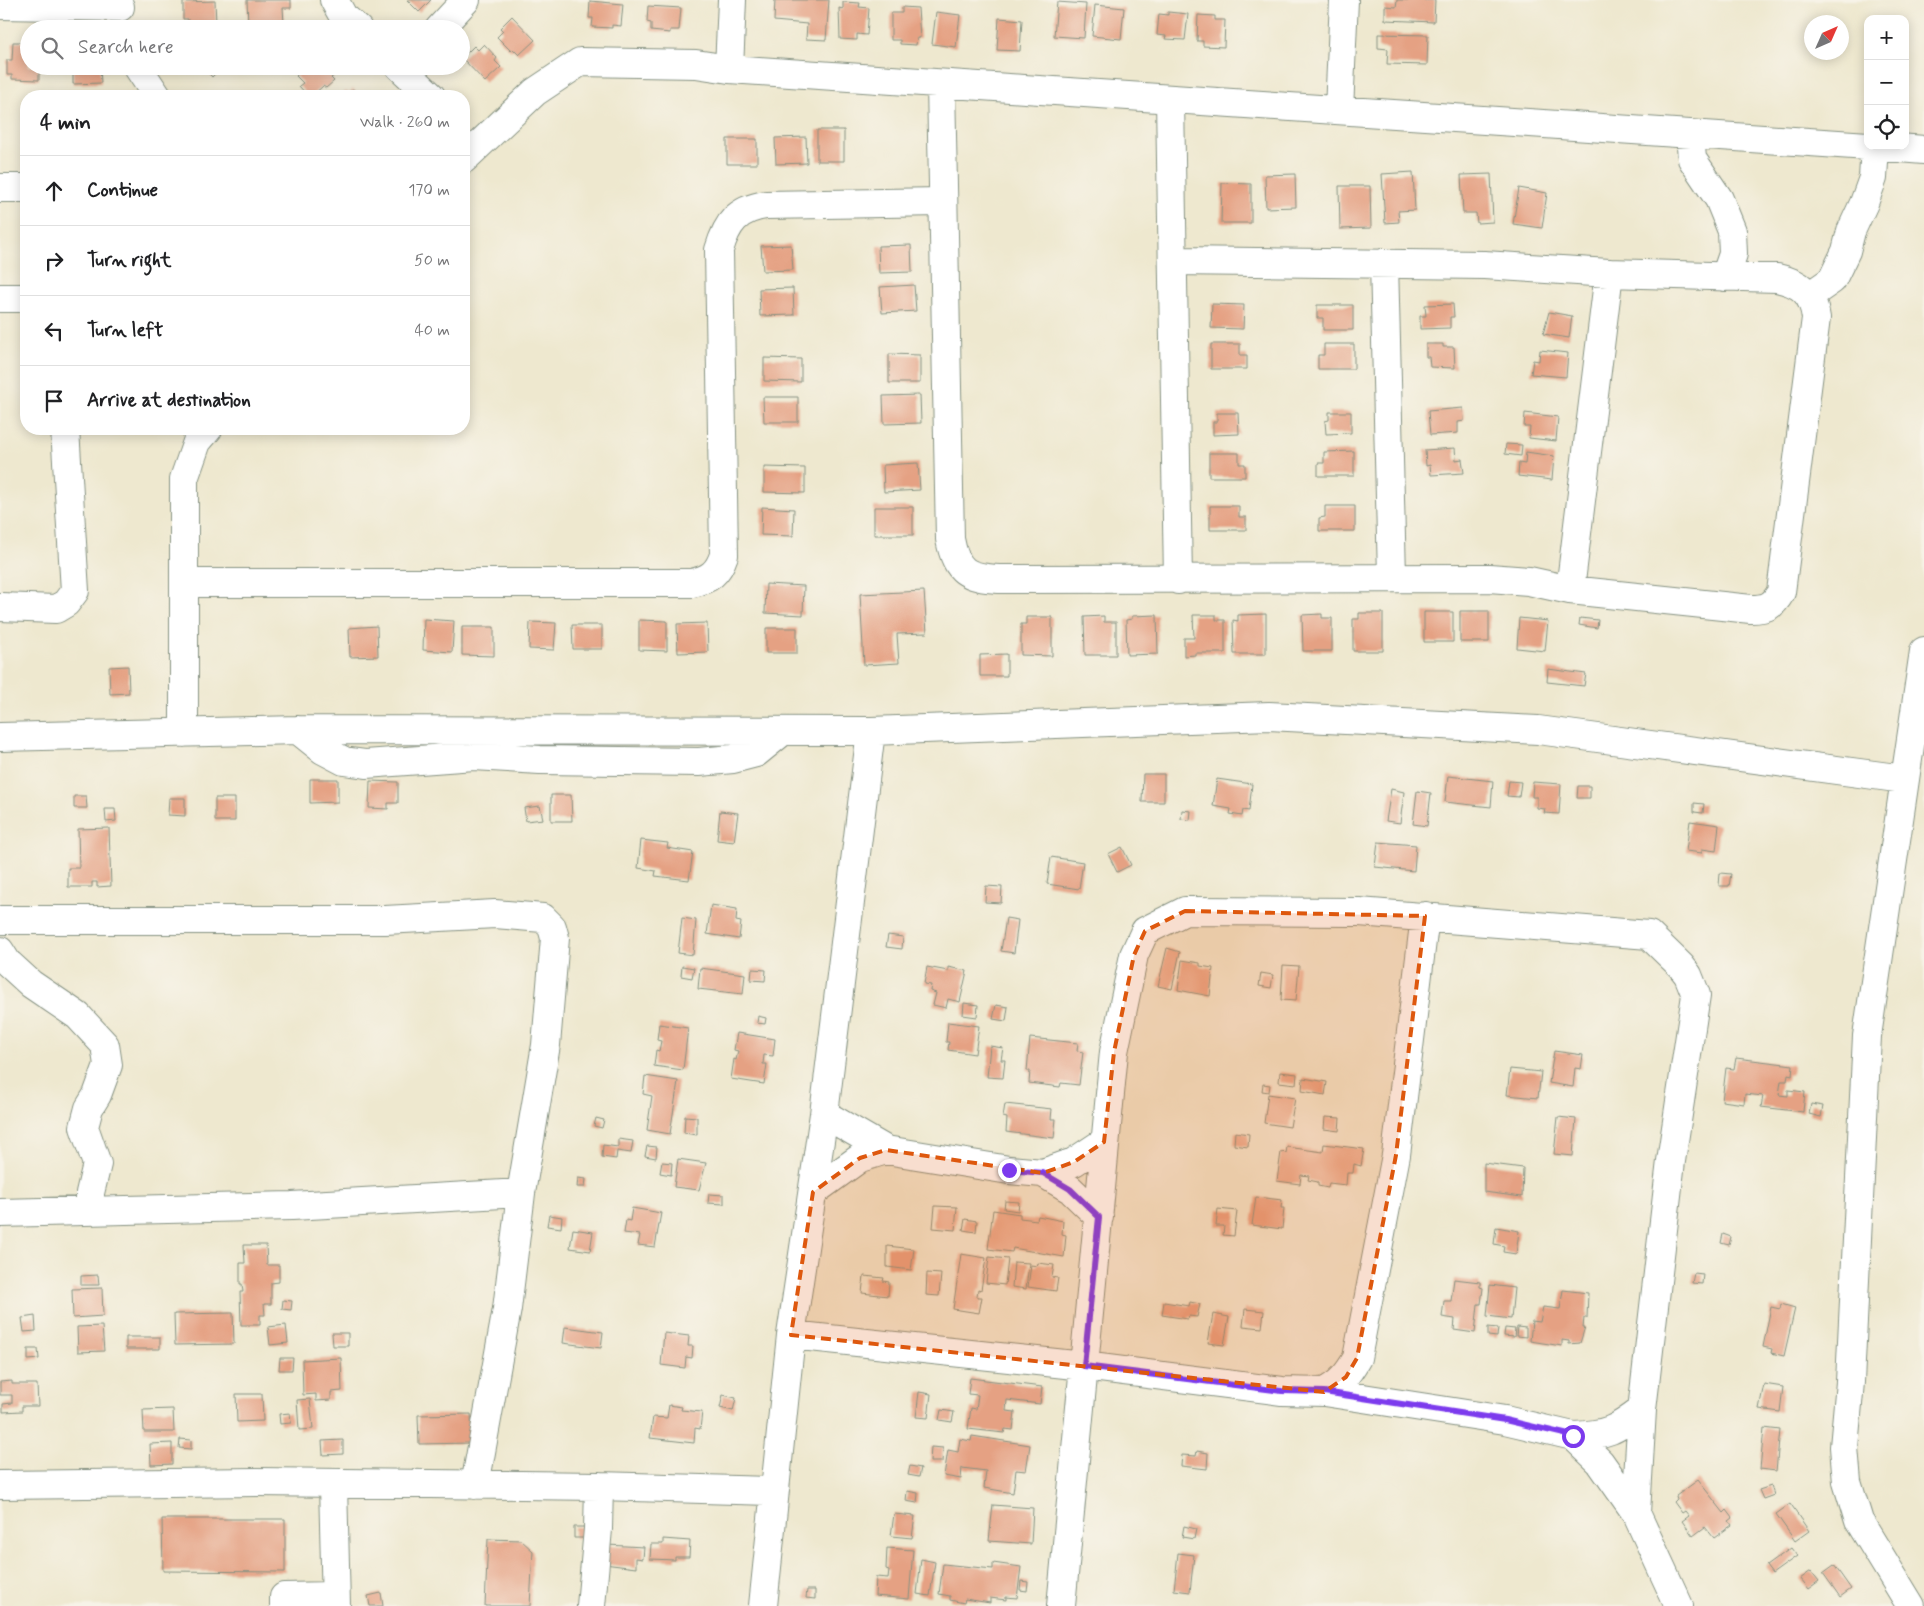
<!DOCTYPE html>
<meta charset="utf-8">
<style>
:root{--surface:#fff;--page:#f6f6f6;--text:#202124;--muted:#757577;--line:#e0e0e0}
body{margin:0;font-family:Mynerve,sans-serif;background:var(--page);color:var(--text)}
.controls{position:absolute;right:15px;top:15px;display:grid;overflow:hidden;border-radius:10px;box-shadow:0 2px 12px #0003}
.controls button{width:45px;height:45px;display:grid;place-items:center;padding:0;border:0;border-bottom:1px solid var(--line);background:var(--surface);color:var(--text);font:25px sans-serif}
.compass{position:absolute;left:1804px;top:15px;width:45px;height:45px;border-radius:50%;background:var(--surface);box-shadow:0 2px 12px #0003;rotate:45deg}
.stop{position:absolute;width:15px;height:15px;margin:-11px;border:4px solid #7c3aed;border-radius:50%;background:#fff}
.stop.end{background:#7c3aed;border-color:#fff;box-shadow:0 1px 5px #0008}
.list{margin:0;padding:0;list-style:none}
h2{display:flex;justify-content:space-between;align-items:center;height:65px;margin:0;padding:0 20px;font-size:21px}
h2 small{font-size:16px;font-weight:400;color:var(--muted)}
.list li{display:grid;grid-template-columns:32px 1fr auto;gap:15px;align-items:center;box-sizing:border-box;height:70px;padding:0 20px;border-top:1px solid var(--line)}
.list b{display:block;font-size:19px;white-space:nowrap}
.list em{font-size:16px;font-style:normal;color:var(--muted)}
.icon{flex:none;width:28px;height:28px;fill:none;stroke:currentColor;stroke-width:2;stroke-linecap:round;stroke-linejoin:round}
.map{position:relative;flex:none;width:1924px;height:1606px;overflow:hidden}
.search{position:absolute;background:var(--surface);box-shadow:0 2px 12px #0003;left:20px;top:20px;width:450px;height:55px;display:flex;align-items:center;gap:12px;box-sizing:border-box;padding:0 18px;border-radius:28px;color:var(--muted);font-size:19px}
.panel{position:absolute;background:var(--surface);box-shadow:0 2px 12px #0003;left:20px;top:90px;width:450px;height:345px;border-radius:20px}
.map>svg:first-child{display:block}
</style>
<div class="map">
<svg width="1924" height="1606" viewBox="0 0 1924 1606">
<rect width="100%" height="100%" fill="#f7f3e8"/>
<filter id="ink" filterUnits="userSpaceOnUse"><feTurbulence type="fractalNoise" baseFrequency=".02" numOctaves="2"/><feDisplacementMap in="SourceGraphic" scale="10" xChannelSelector="R" yChannelSelector="G"/><feConvolveMatrix kernelMatrix="1 2 1 2 8 2 1 2 1" color-interpolation-filters="sRGB"/></filter>
<filter id="wash" filterUnits="userSpaceOnUse"><feTurbulence type="fractalNoise" baseFrequency=".0096" numOctaves="4" result="noise"/><feDisplacementMap in="SourceGraphic" scale="20" xChannelSelector="R" yChannelSelector="G"/><feGaussianBlur stdDeviation="1.12" result="paint"/><feColorMatrix in="noise" values="0 0 0 0 0 0 0 0 0 0 0 0 0 0 0 0 0 1.4 0 .05"/><feComposite in="paint" operator="in"/></filter>
<g filter="url(#wash)">
<rect width="100%" height="100%" fill="#eee8cf"/>
<g id="blocks">
<path fill="#e5a183" d="M247 0H291V8H283L284 23 248 24Z
M407 0H431L419 12Z
M775 0H829L826 40 806 39 807 24 774 21Z
M1397 0H1435L1434 22 1385 20V6L1396 7Z
M215 1 216 23H207V27H188V19H183V2Z
M590 1 623 4 621 26 612 25V28L592 27 593 18H589Z
M843 2 860 3 859 7 869 8 867 35 857 34V40L840 39 839 8 843 9Z
M1057 2 1086 4 1084 38 1054 36Z
M1095 5 1124 8 1121 39 1092 36Z
M648 6 681 8 679 30H670V33L651 31V23L647 22Z
M902 7 918 8 920 38H917L916 45 900 44V40H891V13H902Z
M936 12 960 15 956 47 932 44Z
M1168 12 1188 14 1185 40 1165 39 1166 36 1157 35 1159 14 1168 15Z
M1198 15 1215 16V20H1225L1224 47 1203 46V41H1197Z
M512 16 535 40 519 55 513 49 511 51 497 37 503 31 500 28Z
M999 18 1022 20 1020 51 997 50Z
M1378 34 1428 35 1427 65 1387 64 1388 49 1378 48Z
M13 42H29V66H39V80L12 79V75H7V60H12Z
M484 44 497 58 495 61 501 67 485 82 462 58 474 46 478 50Z
M73 66H100L101 83 73 84Z
M202 66H223L212 77Z
M306 66H331L337 73 331 78 334 81 326 88 323 86 312 96H308L299 86 303 83 296 76Z
M353 89 360 96H340L346 91 348 93Z
M817 130H844V161H817Z
M806 137 807 163 776 164 775 138Z
M727 139H757V164H727Z
M1413 172 1415 210 1398 211 1399 222 1385 223 1382 174Z
M1295 174 1296 207 1266 208 1265 175Z
M1491 174 1493 222 1477 223 1476 213H1463L1461 175Z
M1222 183 1251 184V223H1221Z
M1339 186H1370L1371 228 1340 229Z
M1519 188 1547 193 1542 228 1513 224Z
M791 245 793 270 763 271 761 246Z
M911 245 912 272 879 273 878 246Z
M914 285 916 311 882 313 880 287Z
M793 288 794 315 760 316 759 289Z
M1212 304 1244 305 1243 329 1211 328Z
M1453 304 1454 317H1450V328L1420 329V316H1426L1425 305Z
M1317 305H1353V330H1323V318H1317Z
M1549 312 1572 316 1569 338 1543 334Z
M1211 344H1240V355H1247V369H1211Z
M1324 344H1354V369H1318V355H1324Z
M1426 344H1443V347H1454L1455 368 1430 367 1429 357H1426Z
M1540 350 1568 353 1566 377 1531 374 1533 360 1539 361Z
M889 354 920 355V383H889Z
M764 358 801 359V382L764 381Z
M920 395 921 423 884 424 883 396Z
M763 397H798V422H764Z
M1463 408 1464 421 1458 422V433L1430 435 1428 411Z
M1329 412H1351V433L1326 434 1325 421 1329 420Z
M1217 413H1238L1239 434 1213 435V422H1217Z
M1525 413 1558 417 1556 441 1529 438 1530 427H1524Z
M1506 444 1522 445 1521 456 1505 454Z
M1455 448 1456 460 1462 459 1464 473 1431 475 1430 465 1426 466 1425 450Z
M1354 451V476H1318V463H1324V452Z
M1526 452 1554 456 1552 480 1518 476 1519 463 1525 464Z
M1209 453H1239V464H1245V477H1209Z
M918 463 920 490 884 492 883 465Z
M764 467 805 468V493L764 492Z
M1210 506H1239V517H1246V530H1210Z
M1325 506H1355V531H1319V518L1325 517Z
M762 507 794 509 793 536 761 535Z
M874 507H913V535H874Z
M766 584 804 586 803 615 765 613Z
M924 591 927 633 897 634 899 663 864 665 860 594Z
M1460 611H1489V642H1460Z
M1424 612H1453V642H1424Z
M1359 613H1383V651H1353V619H1359Z
M1266 614V654H1234L1233 620 1238 621V615Z
M1322 614V618H1332V651H1303L1302 615Z
M1157 615 1158 654 1127 655 1126 620 1132 619V616Z
M1193 615H1216V620H1225V653H1195V655L1184 656V638H1194Z
M1104 616V622H1116V655H1085L1084 617Z
M1026 617H1052V656L1021 655V624H1026Z
M1519 618 1548 621 1545 651 1517 648Z
M1580 618 1598 620 1597 628 1579 625Z
M424 619 454 621 452 652 423 650Z
M639 620 667 621V651L639 650Z
M530 622 556 623 554 650 529 649Z
M707 623 708 652 678 653 677 624Z
M572 625H602V649H573Z
M377 626 378 656 350 657 349 628Z
M462 627H494V656L462 655Z
M766 628H797V653H766Z
M1007 654V676H980V655Z
M128 666 129 693 110 694 109 667Z
M1548 669 1586 674 1584 686 1547 682Z
M1143 774H1164V802H1142Z
M1448 776 1493 781 1491 807 1445 802Z
M310 779H338V802L310 803Z
M1217 779 1252 784 1249 811 1243 810 1242 816 1230 814 1231 809 1213 806Z
M370 781 398 782V803H388V809L369 808Z
M1509 781 1521 782 1519 797 1507 796Z
M1533 782 1561 784 1559 814 1544 813 1545 809 1537 808V797H1532Z
M1578 786H1590V798H1577Z
M1391 789 1404 792 1400 823 1386 821Z
M1417 791 1431 793 1427 826 1413 824Z
M551 795H571L572 821H551Z
M74 796H86L87 808H74Z
M169 798H185V816L168 815Z
M215 798H235V821H215Z
M1694 803 1704 804 1703 813 1694 812Z
M540 806 543 819 526 821 524 808Z
M105 809H115L116 821 106 822Z
M1182 810 1191 811 1190 820 1181 819Z
M720 811 738 813 734 842 717 840Z
M1690 821 1719 825 1716 851 1702 849V853L1686 851Z
M109 828 111 886 97 887V882H92V887H68V868H79L78 829Z
M641 840 668 843 667 848 693 852 689 880 655 876 656 871 638 868Z
M1378 842 1416 845 1414 871 1375 867Z
M1122 847 1131 865 1117 872 1108 854Z
M1051 857 1083 862 1079 889 1047 884Z
M1720 873 1731 874 1729 886H1719Z
M986 886 1002 887 1001 903 985 902Z
M711 905 737 909 736 921 741 922 739 939 707 934Z
M682 918 696 920 693 955 678 953Z
M1006 918 1018 920 1014 953 1001 951Z
M888 935 903 937 902 949 886 947Z
M1167 948 1180 952 1172 989 1158 986Z
M1182 960 1200 963V966L1213 968 1210 996 1178 990Z
M1283 965 1299 966 1296 1001 1281 1000Z
M682 966 694 968 692 978 681 976Z
M927 967 948 971V967L967 971 960 1002 948 999 946 1008 933 1005 936 993 930 991 931 985 924 984Z
M700 968 745 974 743 994 698 989Z
M752 969 766 970 765 981 751 980Z
M1261 973 1273 975 1271 988 1259 986Z
M964 1003 978 1005 977 1017 963 1015Z
M996 1005 1008 1007 1006 1021 993 1019Z
M758 1016 766 1018 765 1024 757 1023Z
M948 1022 979 1026 975 1054 948 1050 949 1042H946Z
M659 1024 688 1028 683 1070 654 1066 656 1050 659 1051 661 1041 657 1040Z
M737 1033 775 1039 773 1056 764 1055 763 1064H767L764 1084 731 1079 734 1059 736 1060 738 1051 734 1050Z
M1030 1038 1078 1043 1077 1051 1083 1052 1079 1085 1061 1083 1060 1087 1029 1083 1030 1071H1027Z
M990 1046 1003 1048 1001 1060H1005L1003 1078 987 1077Z
M1554 1051 1583 1055 1581 1069 1575 1068 1573 1087 1549 1083Z
M1736 1058 1793 1065 1792 1075 1788 1074 1787 1081H1781L1779 1095 1788 1096V1090L1805 1092 1803 1112 1761 1107 1763 1096 1745 1094 1744 1104 1722 1101 1726 1068 1734 1069Z
M1510 1069 1541 1072 1538 1098 1507 1095Z
M1280 1072 1297 1074 1296 1084 1279 1082Z
M645 1076 678 1081 670 1134 647 1130 652 1096 643 1094Z
M1303 1078 1327 1082 1325 1095 1302 1091Z
M1263 1084 1270 1085 1269 1092 1262 1091Z
M1268 1094 1295 1098 1290 1127 1264 1123Z
M1005 1104 1052 1109 1051 1119H1056L1054 1138 1006 1132 1007 1118 1003 1117Z
M1811 1104 1823 1106 1821 1117 1809 1114Z
M685 1116 697 1117V1135L684 1133Z
M1325 1117 1340 1118 1339 1131 1324 1129Z
M1558 1117 1576 1119 1573 1156 1554 1154Z
M596 1118 604 1120 602 1128 594 1126Z
M1235 1132 1249 1134 1248 1147 1234 1145Z
M618 1139 633 1141 631 1153 617 1151 616 1159 602 1157 603 1145 618 1147Z
M1324 1144 1364 1149 1361 1166 1354 1164 1353 1173H1347L1346 1185 1329 1183 1328 1188 1318 1186V1182L1308 1180 1309 1176 1301 1175 1300 1184 1277 1181 1281 1152 1286 1153 1287 1147 1323 1152Z
M647 1146 657 1147 656 1158 645 1156Z
M678 1159 706 1163 699 1190 674 1187Z
M662 1162 672 1163 671 1175 660 1173Z
M1484 1163 1523 1168 1522 1197 1484 1192Z
M578 1178 586 1179 585 1187H577Z
M709 1194 724 1195V1204L708 1203Z
M1256 1197 1282 1200 1281 1208H1284L1282 1229 1252 1225Z
M1005 1201 1019 1202 1018 1211 1004 1209Z
M935 1206 957 1207 955 1230 933 1228Z
M632 1208 661 1213 655 1247 638 1245 640 1235 624 1233 626 1220 630 1221Z
M1218 1209 1237 1211 1234 1236 1223 1235 1224 1226H1216Z
M993 1210 1020 1214V1218L1037 1220 1038 1216 1063 1221 1062 1234 1066 1235 1064 1257 1013 1248 1012 1252 988 1249Z
M549 1215 562 1217 561 1228 547 1226Z
M965 1219 977 1221 976 1232 963 1230Z
M1496 1227 1519 1231 1516 1254 1503 1252 1504 1246 1494 1244Z
M573 1229 593 1232 590 1251 570 1248Z
M1723 1234 1731 1237 1729 1245 1721 1243Z
M244 1245H266L267 1265H279V1282L271 1283V1304H264L265 1315H260V1325H241L240 1292H243L242 1284H240V1263H245Z
M887 1246 914 1249 911 1270 887 1267Z
M961 1254 986 1258 981 1290 978 1289 977 1297H982L979 1313 953 1309Z
M989 1257 1008 1259 1005 1285 986 1283Z
M1014 1262 1029 1263 1026 1289 1012 1287Z
M1038 1263 1054 1265 1052 1277 1058 1278 1056 1291 1028 1287 1031 1265 1037 1266Z
M927 1273 941 1274 939 1296 926 1295Z
M1694 1273 1703 1274 1702 1284 1692 1283Z
M98 1275 99 1285H81V1276Z
M864 1276 884 1278 883 1281 889 1282 888 1296 862 1293Z
M1454 1279 1480 1282V1287L1483 1288 1481 1304H1478L1475 1333 1454 1330 1455 1319 1442 1317 1444 1301H1451Z
M1490 1285 1514 1288 1511 1319 1487 1316Z
M102 1288 103 1316 73 1318 72 1289Z
M1563 1290 1588 1293 1587 1318H1584L1583 1327H1585L1580 1343 1569 1344V1341L1562 1340V1346L1530 1341 1532 1321 1540 1322 1543 1307 1560 1309Z
M283 1300 292 1301 291 1310 282 1309Z
M1164 1302 1189 1306 1190 1302 1200 1304 1197 1317 1189 1316 1188 1319 1162 1315Z
M1781 1304 1795 1308 1784 1356 1771 1353 1772 1349 1763 1347 1771 1307 1780 1309Z
M1245 1309 1264 1311 1262 1328 1243 1326Z
M233 1313 234 1344 175 1345 174 1314Z
M1213 1314 1229 1317 1224 1345 1208 1343Z
M35 1316 36 1331 24 1332 22 1318Z
M286 1325 288 1343 270 1345 268 1327Z
M102 1326 104 1351 78 1352 77 1327Z
M565 1327 603 1332 601 1348 563 1343Z
M1488 1327 1498 1328 1497 1337 1488 1336Z
M1517 1327 1526 1328V1337L1516 1336Z
M1505 1328 1515 1329 1514 1337 1504 1336Z
M332 1333H348V1346H333Z
M664 1333 689 1336 688 1346H693L692 1358 686 1357 685 1368 661 1365Z
M126 1337H160V1349H126Z
M28 1349H38L39 1359 28 1360Z
M280 1358H293L292 1370H279Z
M341 1358 342 1391 331 1392V1400L316 1401V1394L303 1395 302 1360Z
M970 1378 1042 1387 1040 1404 1007 1400 1006 1411 1015 1412 1013 1430 1005 1429 1004 1433 968 1429 971 1408 976 1409 978 1395 968 1394Z
M12 1381V1384H37L38 1406H22V1411L3 1412V1404L12 1403V1395H0V1382Z
M1764 1384 1783 1387 1780 1412 1759 1409Z
M919 1392 931 1394 928 1418 916 1417Z
M236 1394H262L263 1421 237 1422Z
M723 1395 736 1398 733 1411 720 1408Z
M310 1399 313 1429 299 1430 297 1400Z
M669 1405 682 1407 681 1410 702 1412 700 1429 695 1428 694 1443 650 1438 653 1417 667 1418Z
M173 1409 174 1432H144L143 1410Z
M941 1410 954 1412 952 1422 939 1420Z
M290 1413 291 1423 280 1424 279 1414Z
M471 1414 472 1443 419 1444 418 1415Z
M1764 1428 1780 1430 1776 1471 1760 1469Z
M972 1436 1030 1445 1026 1471 1016 1470 1013 1493 984 1488 986 1471 962 1468 961 1479 944 1476 948 1450 958 1452 960 1439 971 1441Z
M180 1439 191 1440V1449L179 1448Z
M343 1440V1454L323 1455 322 1441Z
M172 1443V1464L151 1465 150 1444Z
M931 1447 943 1448 942 1462H930Z
M1197 1451 1208 1453 1207 1469 1181 1466 1182 1455 1196 1456Z
M910 1466 921 1468 919 1477 908 1475Z
M1698 1480 1724 1513 1727 1510 1733 1518 1729 1521 1732 1525 1714 1538 1705 1527 1693 1536 1682 1521 1689 1516 1685 1511 1682 1513 1674 1502 1677 1499 1676 1496Z
M1771 1486 1774 1495 1763 1499 1759 1490Z
M907 1491 918 1493 917 1503 906 1501Z
M1790 1504 1809 1531 1795 1541 1776 1514Z
M993 1505 1033 1508 1031 1544 989 1541Z
M894 1514 915 1516 912 1538 891 1536Z
M162 1519H285V1572L163 1571Z
M1184 1526 1196 1529 1194 1539 1182 1537Z
M574 1527H586V1538H574Z
M488 1539 521 1540 533 1551 530 1606H485Z
M663 1539 690 1541 689 1557H675V1560L650 1559 651 1544H663Z
M607 1545 644 1547 643 1559 636 1558V1568L604 1564Z
M887 1548 913 1550 909 1599 875 1596 876 1577 888 1578 889 1570 886 1569Z
M1791 1548 1797 1556 1772 1574 1766 1566Z
M1178 1553 1194 1555 1190 1592 1174 1590Z
M921 1559 935 1562 930 1596 917 1594Z
M993 1563 1021 1567 1017 1598 1006 1597V1600L990 1598V1603L965 1599 964 1603 950 1600V1596L939 1594 943 1564 993 1569Z
M1834 1565 1851 1589 1840 1597 1823 1573Z
M1811 1571 1819 1581 1808 1589 1800 1579Z
M1021 1581 1028 1582 1027 1591 1020 1590Z
M807 1590H815V1599L806 1598Z
M381 1593 383 1606H370L368 1596Z"/>
</g>
</g>
<g filter="url(#ink)">
<use href="#blocks" fill-opacity="0" stroke="#869282" stroke-width="1"/>
<g fill="none" stroke-linecap="round" stroke-linejoin="round">
<g stroke="#869282" stroke-width="30">
<path id="minor" d="M334 0 343 16 358 29
M0 5 120 7
M439 29 466 0
M137 66 157 96
M399 66 431 96
M729 69 732 0
M941 84 950 539C956 572 967 577 999 579L1489 578 1529 581 1570 590 1751 609C1767 609 1773 606 1781 592L1816 318C1813 293 1801 283 1777 278L1609 273 1484 265 1173 261
M1170 99 1178 580
M1339 110 1344 0
M1690 134 1692 159 1719 199 1732 231 1733 254 1725 277
M1874 146 1924 150
M464 159 535 92 580 62 696 64 729 69 1868 146
M0 188H26
M1384 263 1392 576
M1809 296 1832 280 1846 251 1851 231 1864 203 1873 178 1875 146
M0 298H26
M185 583H692C710 579 718 573 724 555L719 250C727 223 737 209 766 205L942 202
M1570 590 1609 273
M0 607 56 609 66 603 75 591 65 429
M298 730 323 750 344 761 366 764 474 756 540 760 699 762 733 759 756 753 783 731
M184 733V479L197 442 208 429
M0 737 298 730 871 731 1269 716 1538 730 1904 779
M0 920H385L495 914 543 918 552 927 555 938 546 1045 521 1193 507 1309 475 1485
M0 951 7 962 31 984 78 1016 105 1045 108 1065 97 1095 89 1108 84 1127 97 1164 90 1193V1211
M824 1114 886 1150 1009 1170 1043 1173 1074 1162 1104 1142
M1043 1173 1070 1189 1099 1217
M813 1192 860 1158 886 1150
M0 1213 292 1206 521 1193
M791 1335 1084 1366 1282 1391 1324 1392 1505 1420 1573 1436 1600 1462 1636 1513
M1324 1392C1340 1384 1348 1374 1357 1358L1396 1155 1425 916
M1573 1436C1607 1435 1616 1430 1642 1410
M333 1484 336 1606
M0 1485 257 1482 599 1486 773 1491
M284 1606V1597L334 1596
M591 1606 598 1529 599 1486
M763 1606 791 1335 824 1114 871 731
M1061 1606 1114 1052 1134 955 1145 931 1185 911 1359 912 1649 935 1681 966 1688 975 1696 995 1671 1161 1642 1410 1636 1513 1679 1606
M1911 1606 1859 1521 1847 1482 1844 1447 1850 1382 1867 1036 1924 651"/>
</g>
<use href="#minor" stroke="#fff" stroke-width="28"/>
</g>
</g>
<g fill="none" stroke-linecap="round" stroke-linejoin="round" filter="url(#ink)">
<path stroke="#7c3aed" stroke-width="6" d="M1009 1170 1043 1173 1070 1189 1099 1217 1084 1366 1282 1391 1324 1392 1505 1420 1573 1436"/>
</g>
<path fill="#de580e" fill-opacity="0.2" stroke="#de580e" stroke-width="4" stroke-dasharray="10 6" stroke-linejoin="round" d="M1185 911 1425 916 1396 1155 1357 1358 1346 1377 1324 1392 791 1335 813 1192 860 1158 886 1150 1043 1173 1074 1162 1104 1142 1114 1052 1134 955 1145 931Z"/>
</svg>
<div class="controls">
<button>+</button>
<button>−</button>
<button><svg class="icon" aria-label="locate" viewBox="0 0 24 24"><circle cx="12" cy="12" r="6"/><path d="M12 2v4M12 18v4M2 12h4M18 12h4"/></svg></button>
</div>
<svg class="compass" viewBox="-18 -18 36 36"><path d="M0-13l5 13h-10z" fill="#e53935"/><path d="M0 13l5-13h-10z" fill="#757577"/></svg>
<div class="stop" style="left:1573px;top:1436px"></div>
<div class="stop end" style="left:1009px;top:1170px"></div>
<div class="search"><svg class="icon" aria-label="search" viewBox="0 0 24 24"><circle cx="10" cy="10" r="6"/><path d="M15 15l6 6"/></svg>Search here</div>
<section class="panel">
<h2>4 min<small>Walk · 260 m</small></h2>
<ul class="list">
<li><svg class="icon" aria-label="ahead" viewBox="0 0 24 24"><path d="M12 20V5M6 11l6-6 6 6"/></svg><div><b>Continue</b></div><em>170 m</em></li>
<li><svg class="icon" aria-label="right" viewBox="0 0 24 24"><path d="M7 20v-9h11M14 6l5 5-5 5"/></svg><div><b>Turn right</b></div><em>50 m</em></li>
<li><svg class="icon" aria-label="left" viewBox="0 0 24 24"><path d="M17 20v-9H6M10 6l-5 5 5 5"/></svg><div><b>Turn left</b></div><em>40 m</em></li>
<li><svg class="icon" aria-label="arrive" viewBox="0 0 24 24"><path d="M6 21V4h12l-3 4 3 4H6"/></svg><div><b>Arrive at destination</b></div></li>
</ul>
</section>
</div>
